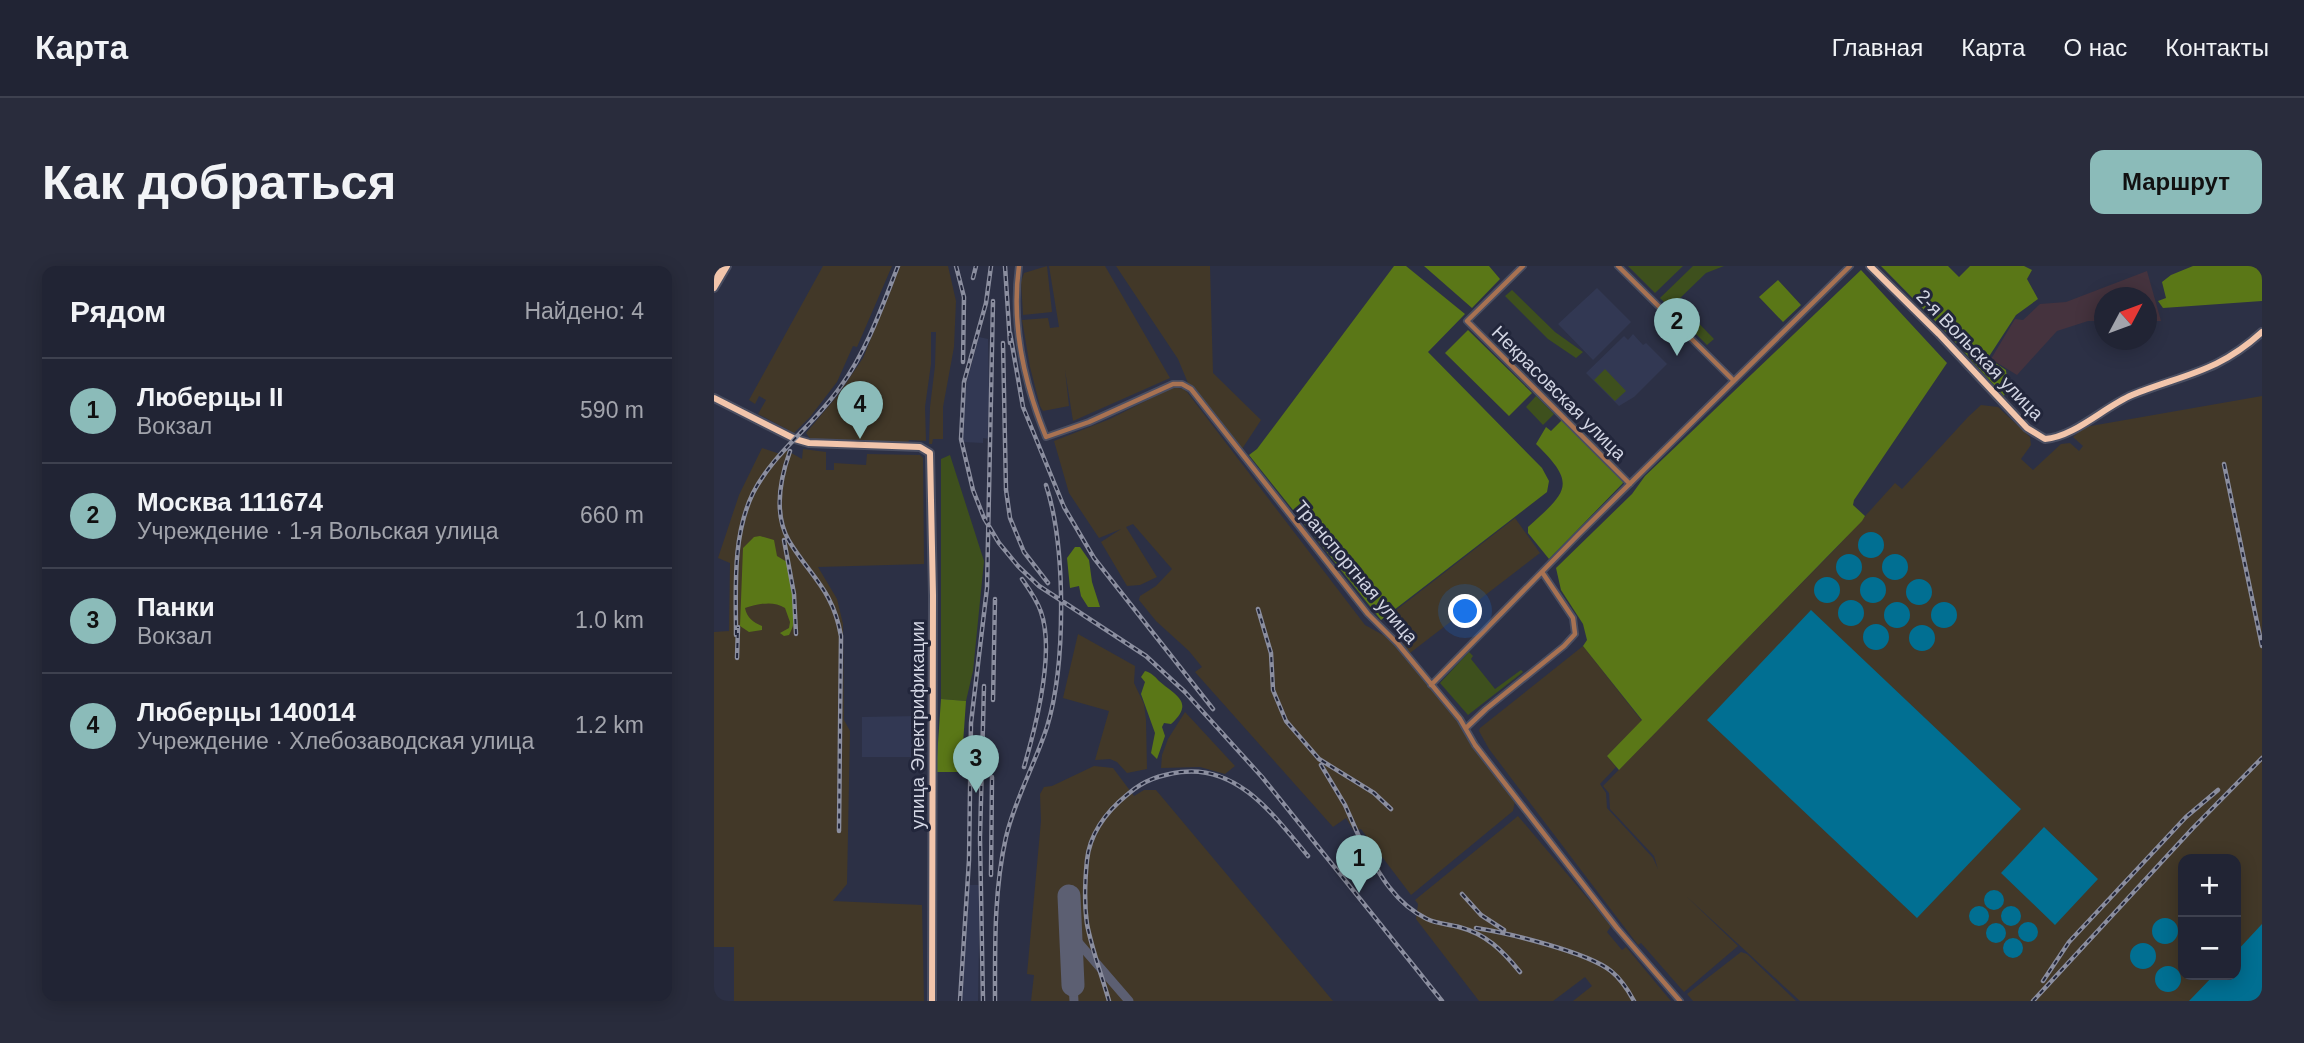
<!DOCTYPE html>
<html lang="ru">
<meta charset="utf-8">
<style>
:root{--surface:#212434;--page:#292c3c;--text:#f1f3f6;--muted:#a2a4ac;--line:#3e414f;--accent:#8bbbb9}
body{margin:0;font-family:Arial,sans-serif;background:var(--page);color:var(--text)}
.controls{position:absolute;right:21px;bottom:21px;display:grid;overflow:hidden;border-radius:14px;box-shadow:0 4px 18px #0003}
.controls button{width:63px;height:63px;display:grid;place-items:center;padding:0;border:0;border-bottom:2px solid var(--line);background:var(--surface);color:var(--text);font:35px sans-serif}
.compass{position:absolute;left:1380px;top:21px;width:63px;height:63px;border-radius:50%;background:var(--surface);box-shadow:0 4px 18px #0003;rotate:49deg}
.you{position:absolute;left:752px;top:346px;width:24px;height:24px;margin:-18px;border:5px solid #fff;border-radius:50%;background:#1a73e8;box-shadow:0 0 0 10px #1a73e833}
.badge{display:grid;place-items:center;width:46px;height:46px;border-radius:50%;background:var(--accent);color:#111;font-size:23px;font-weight:700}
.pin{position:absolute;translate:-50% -58px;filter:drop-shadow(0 2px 4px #0008)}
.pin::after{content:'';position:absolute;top:37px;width:24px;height:21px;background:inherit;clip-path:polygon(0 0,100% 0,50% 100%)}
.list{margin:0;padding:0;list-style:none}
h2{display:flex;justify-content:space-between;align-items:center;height:91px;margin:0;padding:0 28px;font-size:30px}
h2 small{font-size:23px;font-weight:400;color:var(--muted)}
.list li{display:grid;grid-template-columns:46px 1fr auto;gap:21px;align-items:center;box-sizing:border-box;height:105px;padding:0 28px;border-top:2px solid var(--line)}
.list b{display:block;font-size:26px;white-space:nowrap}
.list p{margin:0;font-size:23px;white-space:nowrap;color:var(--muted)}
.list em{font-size:23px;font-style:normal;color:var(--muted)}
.map{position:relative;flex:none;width:1548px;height:735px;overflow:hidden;border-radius:14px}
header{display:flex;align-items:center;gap:42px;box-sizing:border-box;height:98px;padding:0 35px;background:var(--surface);border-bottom:2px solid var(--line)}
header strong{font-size:33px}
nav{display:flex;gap:38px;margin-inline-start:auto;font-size:24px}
.intro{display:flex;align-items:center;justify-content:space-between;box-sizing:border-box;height:168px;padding:0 42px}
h1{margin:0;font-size:49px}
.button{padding:18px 32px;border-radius:14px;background:var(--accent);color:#111;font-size:24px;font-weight:700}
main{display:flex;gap:42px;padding:0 42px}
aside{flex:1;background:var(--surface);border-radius:14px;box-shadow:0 4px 18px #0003}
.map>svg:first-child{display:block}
</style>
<header>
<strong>Карта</strong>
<nav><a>Главная</a><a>Карта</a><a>О нас</a><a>Контакты</a></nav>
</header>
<div class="intro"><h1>Как добраться</h1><a class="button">Маршрут</a></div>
<main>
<aside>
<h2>Рядом<small>Найдено: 4</small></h2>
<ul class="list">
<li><span class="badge">1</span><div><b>Люберцы II</b><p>Вокзал</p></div><em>590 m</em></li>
<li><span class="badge">2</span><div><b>Москва 111674</b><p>Учреждение · 1-я Вольская улица</p></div><em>660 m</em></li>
<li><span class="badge">3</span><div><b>Панки</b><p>Вокзал</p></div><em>1.0 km</em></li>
<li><span class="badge">4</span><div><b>Люберцы 140014</b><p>Учреждение · Хлебозаводская улица</p></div><em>1.2 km</em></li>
</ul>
</aside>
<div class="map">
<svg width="1548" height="735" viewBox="0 0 1548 735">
<rect width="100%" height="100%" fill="#2c3045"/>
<path fill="#45333e" d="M1433 5 1447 55H1433V32H1391L1390 55H1374L1343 65 1303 109 1277 93 1301 53 1309 54 1326 38 1352 36Z"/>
<path fill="#423828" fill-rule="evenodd" d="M109 0H178L143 81 139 80 123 116 96 151 80 167 44 148 52 134 45 130 41 138 35 134Z
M186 0H234L242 35 240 81 229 141V173H219L218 178H215L216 141 221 100 222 66H217V98L211 141 212 175 195 174 194 178 97 174 92 167 124 129 149 92Z
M333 0 338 46 309 49 307 16 310 7Z
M335 0H391L456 112 359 155 351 104 355 140 329 145 326 140 316 101 308 54 334 52 336 62 345 61Z
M402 0H496L499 107 547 154 528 183 474 117 464 93Z
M459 121 469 123 473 126 651 359 678 374 749 461 801 535 799 545 697 629 647 563 640 565 632 552 619 561 481 406 488 401 475 385 442 355 425 334 426 330 442 320 458 303 419 258 412 261 443 311 426 319 413 320 387 276 407 263 385 272 355 227 340 175 396 153Z
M1548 130V735H1086L972 630 1024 680 970 726 927 677 924 679 775 483 765 465 766 462 869 380 928 455 893 490 902 501 886 518 892 527 893 542 939 592 944 603 940 590 896 543 895 527 889 520 1124 280 1181 217 1188 223 1254 151 1267 139 1284 141 1316 171 1317 179 1307 193 1319 204 1347 178 1356 177 1365 185 1369 180 1359 171 1371 161ZM1469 593H1522V709H1469Z
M48 182 66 188 70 183 88 193 89 183 112 186V204H120V197L152 199 153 188 206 189 209 192 210 298 104 301 123 333 129 358 130 454 136 465 133 618 119 635 208 639 210 735H20V681H0V366L15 365 16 297 4 292 25 229Z
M801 252 826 287 696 387 672 352Z
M364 368 421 400 420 417 430 438 432 454 433 503 413 507 403 496 396 493 381 494 395 445 349 432Z
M471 446 521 500 511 508 486 501 447 502 448 489 454 473Z
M380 500 399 502 420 530 430 524H442L619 735H317L320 709 313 708 327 555 326 528 330 521 338 520Z
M804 550 897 660 893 666 908 684 912 681 957 735H859L878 720 871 711 839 735H765L702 653 704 638 701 634Z
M1027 686 1033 688 1082 735H979L973 728Z"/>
<path fill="#323853" d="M883 22 917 56 879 94 844 58Z
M919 68 929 79 932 77 953 98 920 131 905 140 872 107 910 70 914 74Z
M265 71 274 73 276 173 269 172V177L249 176V146L253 115Z
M205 450V491H148V451Z
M255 619H266L264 735H248Z"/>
<path fill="#3e501d" d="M914 0H969L941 27Z
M979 0H1010L992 7 963 35 1000 73 993 79 946 32Z
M798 24 841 66 869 86 862 92 834 73 791 30Z
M891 103 912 125 901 135 880 114Z
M822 130 840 148 829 159 812 141Z
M236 189 270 295 259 405 252 435 227 433V193Z
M755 386 759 390 757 393 781 423 807 404 809 406 754 449 726 417Z"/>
<path fill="#5a7717" d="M680 0H692L751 48 714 86 828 202 835 215 833 226 667 354 535 189 543 183Z
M710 0H775L786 13 758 42Z
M1167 0H1234L1245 11 1256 0H1310L1318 4 1313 13 1324 33 1302 49 1274 92 1292 104 1294 120 1290 130 1232 66Z
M1479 0H1548V35L1449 42 1444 35 1452 32 1448 16 1457 9Z
M1147 4 1233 97 1140 234 1139 239 1151 250 1148 255 905 504 893 490 928 454 869 380 873 374 869 358 847 324 842 302 918 228 931 210Z
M1064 14 1087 39 1069 56 1045 31Z
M754 64 818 127 795 150 731 87Z
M848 154 908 213 909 217 835 293 814 267V261C854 225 863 218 822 178L832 161 837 165Z
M46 270 60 274 63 290 73 296C77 319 87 349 75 369L70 370 66 367 75 362 76 356 71 342C59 334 44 338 31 342 33 352 39 356 48 360V364L35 366 26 360 29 282 40 271Z
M361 281H366L375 294 378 316 386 341H374L367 330 365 320 356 322 353 292Z
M431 405C438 407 440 410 445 415 462 430 481 436 457 458L450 457 448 461 451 470 443 493 437 487 441 467 427 428 431 416 427 411Z
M227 433 252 435 247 506H222Z"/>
<path fill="#016f92" d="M1144 279a13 13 0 1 1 26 0a13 13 0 1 1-26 0Z
M1168 301a13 13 0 1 1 26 0a13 13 0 1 1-26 0Z
M1122 301a13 13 0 1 1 26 0a13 13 0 1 1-26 0Z
M1100 324a13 13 0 1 1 26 0a13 13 0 1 1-26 0Z
M1146 324a13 13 0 1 1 26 0a13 13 0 1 1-26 0Z
M1192 326a13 13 0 1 1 26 0a13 13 0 1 1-26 0Z
M1124 347a13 13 0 1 1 26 0a13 13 0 1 1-26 0Z
M1170 349a13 13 0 1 1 26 0a13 13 0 1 1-26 0Z
M1217 349a13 13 0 1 1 26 0a13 13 0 1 1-26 0Z
M1097 344 1307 543 1203 652 993 454Z
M1149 371a13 13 0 1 1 26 0a13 13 0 1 1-26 0Z
M1195 372a13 13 0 1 1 26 0a13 13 0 1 1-26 0Z
M1330 561 1384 613 1341 659 1287 607Z
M1270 634a10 10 0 1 1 20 0a10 10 0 1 1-20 0Z
M1255 650a10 10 0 1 1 20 0a10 10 0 1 1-20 0Z
M1287 650a10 10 0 1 1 20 0a10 10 0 1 1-20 0Z
M1438 665a13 13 0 1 1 26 0a13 13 0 1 1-26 0Z
M1304 666a10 10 0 1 1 20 0a10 10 0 1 1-20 0Z
M1272 667a10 10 0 1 1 20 0a10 10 0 1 1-20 0Z
M1548 658V735H1475L1500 709H1522V686Z
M1289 682a10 10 0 1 1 20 0a10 10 0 1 1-20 0Z
M1416 690a13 13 0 1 1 26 0a13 13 0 1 1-26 0Z
M1441 713a13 13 0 1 1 26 0a13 13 0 1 1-26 0Z"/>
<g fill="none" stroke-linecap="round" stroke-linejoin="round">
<path stroke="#5c5f72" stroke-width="9" d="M357 668 415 735
M359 719 360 735"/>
<path stroke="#5c5f72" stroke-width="23" d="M355 630 359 719"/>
<g stroke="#4a4e61" stroke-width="8">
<path id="minor" d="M305 0C297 58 310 117 332 171L375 156 459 118H468L477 123 654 348 684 378 746 453 761 479 903 662 966 735
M809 0 753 55 916 218
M904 0 1020 115
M717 419 865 268 1136 0
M752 462 772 443 850 380 861 368 859 352 828 306"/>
</g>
<g stroke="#4a4e61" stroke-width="10">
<path id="major" d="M1156 0 1225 68 1313 162 1331 173C1360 171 1390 141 1418 129 1470 108 1503 107 1548 66
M0 13 7 0
M0 22 13 0
M0 132 81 173 95 177 206 181 216 187 219 329 218 735"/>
</g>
<use href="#minor" stroke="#a87252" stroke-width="4.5"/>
<use href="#major" stroke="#f2c5ab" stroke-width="6"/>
<g stroke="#8b8e9f" stroke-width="4.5">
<path id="rail" d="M242 0 250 31 249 96
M277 0 272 37 250 116 247 173 259 224 270 252 285 277 304 300 325 320 432 390 471 426 548 511 728 735
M291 0 296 77
M259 12 262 0
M296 67 309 141 350 241 380 292 499 443
M289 77 292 224 296 252 310 286 334 317
M76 185C66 213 59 247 75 275 97 311 119 324 127 370L125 565
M1510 198 1548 380
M70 274 80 328 82 368
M308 313C315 323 323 334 327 346 341 386 322 460 310 501
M544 343 557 387 559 424 572 455 605 493 660 527 677 543
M22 369C22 323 18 270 39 227 60 186 101 158 127 120 153 84 168 41 184 0
M23 392 24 361
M279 434 281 333
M607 499 631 539 650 582
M647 575C664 606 680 637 713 653 723 658 735 658 745 661 772 668 788 684 806 706
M277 609 278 511
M748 628 767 649 790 664
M762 662C794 667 873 686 897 705 907 713 914 724 920 735
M1329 715 1355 676 1472 551 1504 524
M246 735 255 594 257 457 273 322 279 35
M269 735 266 572 270 420
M281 735C281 680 280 624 292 571 301 533 321 498 333 461 352 399 352 280 332 219
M395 735C388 710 378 684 373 658 370 637 371 614 373 594 376 566 393 545 414 528 430 514 446 509 467 506 525 499 561 551 594 590
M1319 735 1479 562 1548 492"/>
</g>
<use href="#rail" stroke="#22263b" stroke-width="2" stroke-dasharray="5" stroke-linecap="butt"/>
</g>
<g text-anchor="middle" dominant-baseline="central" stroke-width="6" stroke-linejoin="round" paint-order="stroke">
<g font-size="19" fill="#d2d5e3" stroke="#22263b">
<text transform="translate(1266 89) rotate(46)">2-я Вольская улица</text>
<text transform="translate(845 127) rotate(45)">Некрасовская улица</text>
<text transform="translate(642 306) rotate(50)">Транспортная улица</text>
<text transform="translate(203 459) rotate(-90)">улица Электрификации</text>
</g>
</g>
</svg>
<div class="controls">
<button>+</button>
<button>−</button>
</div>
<svg class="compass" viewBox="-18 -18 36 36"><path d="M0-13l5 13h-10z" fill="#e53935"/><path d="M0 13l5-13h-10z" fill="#a2a4ac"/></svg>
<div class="you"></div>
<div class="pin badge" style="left:645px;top:627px">1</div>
<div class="pin badge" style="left:963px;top:90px">2</div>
<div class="pin badge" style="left:262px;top:527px">3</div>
<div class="pin badge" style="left:146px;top:173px">4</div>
</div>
</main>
